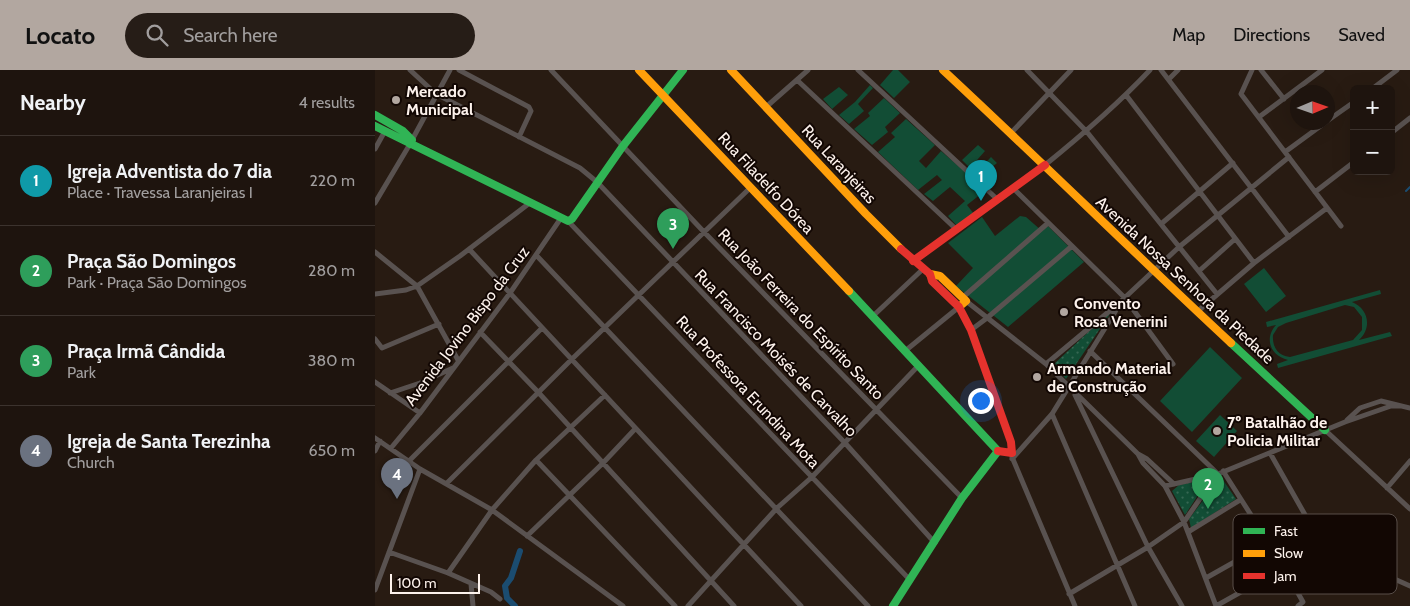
<!DOCTYPE html>
<meta charset="utf-8">
<style>
:root{--surface:#1e140e;--page:#261d17;--text:#f1f3f6;--muted:#a19e9e;--line:#3c332e;--accent:#b2a7a0}
body{margin:0;font-family:Cabin,sans-serif;background:var(--page);color:var(--text)}
.controls{position:absolute;right:15px;top:15px;display:grid;overflow:hidden;border-radius:8px;box-shadow:0 5px 20px #0002}
.controls button{width:45px;height:45px;display:grid;place-items:center;padding:0;border:0;border-bottom:1px solid var(--line);background:var(--surface);color:var(--text);font:25px sans-serif}
.compass{position:absolute;left:915px;top:15px;width:45px;height:45px;border-radius:50%;background:var(--surface);box-shadow:0 5px 20px #0002;rotate:88deg}
.scale{position:absolute;left:15px;bottom:12px;width:90px;box-sizing:border-box;padding-left:5px;border:2px solid #fdf2ec;border-top:0;font-size:14px;line-height:18px;white-space:nowrap;color:#fdf2ec;-webkit-text-stroke:4px #120703;paint-order:stroke}
.you{position:absolute;left:605px;top:330px;width:18px;height:18px;margin:-12px;border:4px solid #fff;border-radius:50%;background:#1a73e8;box-shadow:0 0 0 8px #1a73e833}
.badge{display:grid;place-items:center;width:32px;height:32px;border-radius:50%;background:var(--accent);color:#fff;font-size:16px;font-weight:700}
.pin{position:absolute;translate:-50% -41px;filter:drop-shadow(0 1px 2px #0008)}
.pin::after{content:'';position:absolute;top:26px;width:18px;height:15px;background:inherit;clip-path:polygon(0 0,100% 0,50% 100%)}
.list{margin:0;padding:0;list-style:none}
h2{display:flex;justify-content:space-between;align-items:center;height:65px;margin:0;padding:0 20px;font-size:21px}
h2 small{font-size:16px;font-weight:400;color:var(--muted)}
.list li{display:grid;grid-template-columns:32px 1fr auto;gap:15px;align-items:center;box-sizing:border-box;height:90px;padding:0 20px;border-top:1px solid var(--line)}
.list b{display:block;font-size:19px;white-space:nowrap}
.list p{margin:0;font-size:16px;white-space:nowrap;color:var(--muted)}
.list em{font-size:16px;font-style:normal;color:var(--muted)}
.icon{flex:none;width:28px;height:28px;fill:none;stroke:currentColor;stroke-width:2;stroke-linecap:round;stroke-linejoin:round}
.map{position:relative;flex:none;width:1035px;height:536px;overflow:hidden}
header{display:flex;align-items:center;gap:30px;box-sizing:border-box;height:70px;padding:0 25px;background:var(--accent);color:#111}
header strong{font-size:24px}
nav{display:flex;gap:28px;margin-inline-start:auto;font-size:18px}
.search{width:350px;height:45px;background:var(--page);display:flex;align-items:center;gap:12px;box-sizing:border-box;padding:0 18px;border-radius:28px;color:var(--muted);font-size:19px}
main{display:flex}
aside{flex:1;background:var(--surface)}
.map>svg:first-child{display:block}
</style>
<header>
<strong>Locato</strong>
<div class="search"><svg class="icon" aria-label="search" viewBox="0 0 24 24"><circle cx="10" cy="10" r="6"/><path d="M15 15l6 6"/></svg>Search here</div>
<nav><a>Map</a><a>Directions</a><a>Saved</a></nav>
</header>
<main>
<aside>
<h2>Nearby<small>4 results</small></h2>
<ul class="list">
<li><span class="badge" style="background:#0f9aa8">1</span><div><b>Igreja Adventista do 7 dia</b><p>Place · Travessa Laranjeiras I</p></div><em>220 m</em></li>
<li><span class="badge" style="background:#2e9e5b">2</span><div><b>Praça São Domingos</b><p>Park · Praça São Domingos</p></div><em>280 m</em></li>
<li><span class="badge" style="background:#2e9e5b">3</span><div><b>Praça Irmã Cândida</b><p>Park</p></div><em>380 m</em></li>
<li><span class="badge" style="background:#6b7280">4</span><div><b>Igreja de Santa Terezinha</b><p>Church</p></div><em>650 m</em></li>
</ul>
</aside>
<div class="map">
<svg width="1035" height="536" viewBox="0 0 1035 536">
<defs>
<pattern id="park-dots" width="8" height="8" patternUnits="userSpaceOnUse" patternTransform="scale(1.25)"><rect width="8" height="8" fill="#124d35"/><path d="M2 2h.1M6 6h.1" fill="none" stroke="#356752" stroke-width="1.8" stroke-linecap="round"/></pattern>
</defs>
<rect width="100%" height="100%" fill="#281b12"/>
<path fill="#124d35" fill-rule="evenodd" d="M518 0H523L535 12 519 28 505 15Z
M495 15 498 18 483 34 489 41 474 54 464 45 480 32Z
M464 17 473 25 457 39 448 29Z
M509 28 525 43 510 57 513 62 497 75 479 59 495 46 493 43Z
M531 49 560 75 544 91 551 98 566 81 611 120 592 135 599 144 583 157 573 146 590 131 575 117 558 131 549 124 567 110 562 105 543 120 503 82 520 67 516 63Z
M603 75 610 81 595 98 587 90Z
M616 87 622 93 605 107 601 103Z
M645 146 651 147 667 161 673 156 709 192 633 257 581 216 598 198 573 173 607 147 620 166Z
M889 198 911 226 891 242 869 214Z
M1005 220 1006 224 977 232C994 239 997 258 984 270L1015 262 1017 266 903 298 902 294 913 290C895 286 889 268 901 255L892 257 891 252ZM970 235 979 237 987 247V260L978 270 915 287C903 286 897 277 898 265L903 257 911 253Z
M835 277 867 308 817 362 785 331Z
M845 345 862 361 839 387 821 371Z"/>
<path fill="url(#park-dots)" d="M739 238 691 309 678 295Z
M844 409 848 410 861 429 816 458 814 449Z
M829 410 831 413 810 445 797 421 804 415Z"/>
<g fill="none" stroke-linecap="round" stroke-linejoin="round">
<path stroke="#1b4c70" stroke-width="2" d="M1031 121 1035 117"/>
<path stroke="#1b4c70" stroke-width="6" d="M140 536 132 528 130 516 136 508 145 481"/>
<path stroke="#595250" stroke-width="5" d="M35 0 61 24 205 98 222 112 470 373 560 473
M84 0 154 37 156 41 144 67
M176 0 329 162 587 428
M483 0 622 129
M652 0 712 62 842 224
M786 0 914 167
M877 0 866 24 966 156
M886 0 909 29
M794 9 803 0
M422 10 582 160
M997 19 1022 0
M751 25 879 193
M391 37 433 0
M884 47 947 0
M952 51 979 32
M636 63 696 0
M1016 63 1035 48
M37 70 75 0
M0 79 10 61
M910 82 951 52
M670 95C707 65 742 35 775 0
M638 118 749 227 798 294
M940 122 979 92
M0 133 35 74
M193 151 535 510
M786 154 858 93
M94 179 426 536
M0 182 42 216 83 290
M162 186 493 536
M824 201 860 169
M0 224 31 220 42 216 85 186 156 132
M587 228 673 153
M591 231 671 294
M823 241 879 193 952 138
M498 246 548 199
M596 260 612 248 697 176
M105 262 163 322 359 536
M0 269 7 278 64 254
M530 281 584 237
M715 281 843 404
M0 312 45 343
M15 323 45 313 78 298
M700 325 773 477 807 536
M677 344 760 536
M972 350 985 338 1006 331 1035 338
M950 360 1035 439
M0 368 45 399 117 440 248 536
M16 378 45 343 135 223 186 148
M0 381 5 371
M895 383 950 480 966 489 995 498 1035 516
M763 384 772 389 799 414
M637 387 700 536
M637 389 677 344 740 242 743 234
M161 390 300 536
M34 391 167 258
M848 401 904 489 928 532 923 536
M72 413 197 289 375 118
M790 416 843 404 970 352 1016 336H1024
M1012 418 1035 391
M813 462 865 430
M152 466 228 393 260 359
M14 482 73 503 116 522 125 529
M904 489 939 461
M73 503 117 440 161 390 230 325
M831 508 893 473
M96 514 98 536
M0 520 45 399
M694 524 773 477 809 452 842 404
M313 536 402 438 437 407 544 295
M841 536 809 452 790 416 768 393 763 384 671 294 743 234 804 177 914 87
M841 536 909 498"/>
<path stroke="#30b455" stroke-width="8" d="M0 45 28 61 37 70 35 74
M0 56 193 151 197 149 248 76 308 0
M474 221 623 381
M856 273 950 360
M518 536 587 428 623 381"/>
<path stroke="#ff9f0a" stroke-width="8" d="M264 0 474 221
M356 0 491 144 526 179
M568 0C665 90 759 183 856 273
M555 204 565 206 591 231 584 237"/>
<path stroke="#e5322d" stroke-width="8" d="M526 179 555 204 557 211 584 237 596 260 636 372 637 383 623 381
M538 191 670 95"/>
</g>
<g fill="#b2a7a0" stroke="#120703" stroke-width="2">
<circle cx="21" cy="30" r="5"/>
<circle cx="689" cy="242" r="5"/>
<circle cx="662" cy="307" r="5"/>
<circle cx="842" cy="361" r="5"/>
</g>
<g text-anchor="middle" dominant-baseline="central" stroke-width="4" stroke-linejoin="round" paint-order="stroke">
<g font-size="16" font-weight="bold" fill="#fdf2ec" stroke="#120703" text-anchor="start">
<text x="31" y="21">Mercado<tspan x="31" dy="18">Municipal</tspan></text>
<text x="699" y="233">Convento<tspan x="699" dy="18">Rosa Venerini</tspan></text>
<text x="672" y="298">Armando Material<tspan x="672" dy="18">de Construção</tspan></text>
<text x="852" y="352">7º Batalhão de<tspan x="852" dy="18">Policia Militar</tspan></text>
</g>
<g font-size="16" fill="#fdf2ec" stroke="#120703">
<text transform="translate(464 94) rotate(47)">Rua Laranjeiras</text>
<text transform="translate(391 113) rotate(47)">Rua Filadelfo Dórea</text>
<text transform="translate(810 210) rotate(43)">Avenida Nossa Senhora da Piedade</text>
<text transform="translate(426 244) rotate(46)">Rua João Ferreira do Espírito Santo</text>
<text transform="translate(92 256) rotate(-53)">Avenida Jovino Bispo da Cruz</text>
<text transform="translate(401 283) rotate(46)">Rua Francisco Moisés de Carvalho</text>
<text transform="translate(373 322) rotate(47)">Rua Professora Erundina Mota</text>
</g>
</g>
<rect x="858" y="444" width="164" height="80" rx="8" fill="#120703" stroke="#584e49" stroke-width="1"/>
<rect x="868" y="458" width="22" height="6" fill="#30b455"/>
<rect x="868" y="480" width="22" height="7" fill="#ff9f0a"/>
<rect x="868" y="503" width="22" height="6" fill="#e5322d"/>
<g font-size="14" fill="#fdf2ec">
<text x="899" y="466">Fast</text>
<text x="899" y="488">Slow</text>
<text x="899" y="511">Jam</text>
</g>
</svg>
<div class="controls">
<button>+</button>
<button>−</button>
</div>
<svg class="compass" viewBox="-18 -18 36 36"><path d="M0-13l5 13h-10z" fill="#e53935"/><path d="M0 13l5-13h-10z" fill="#a19e9e"/></svg>
<div class="scale">100 m</div>
<div class="you"></div>
<div class="pin badge" style="left:606px;top:131px;background:#0f9aa8">1</div>
<div class="pin badge" style="left:833px;top:439px;background:#2e9e5b">2</div>
<div class="pin badge" style="left:298px;top:179px;background:#2e9e5b">3</div>
<div class="pin badge" style="left:22px;top:429px;background:#6b7280">4</div>
</div>
</main>
